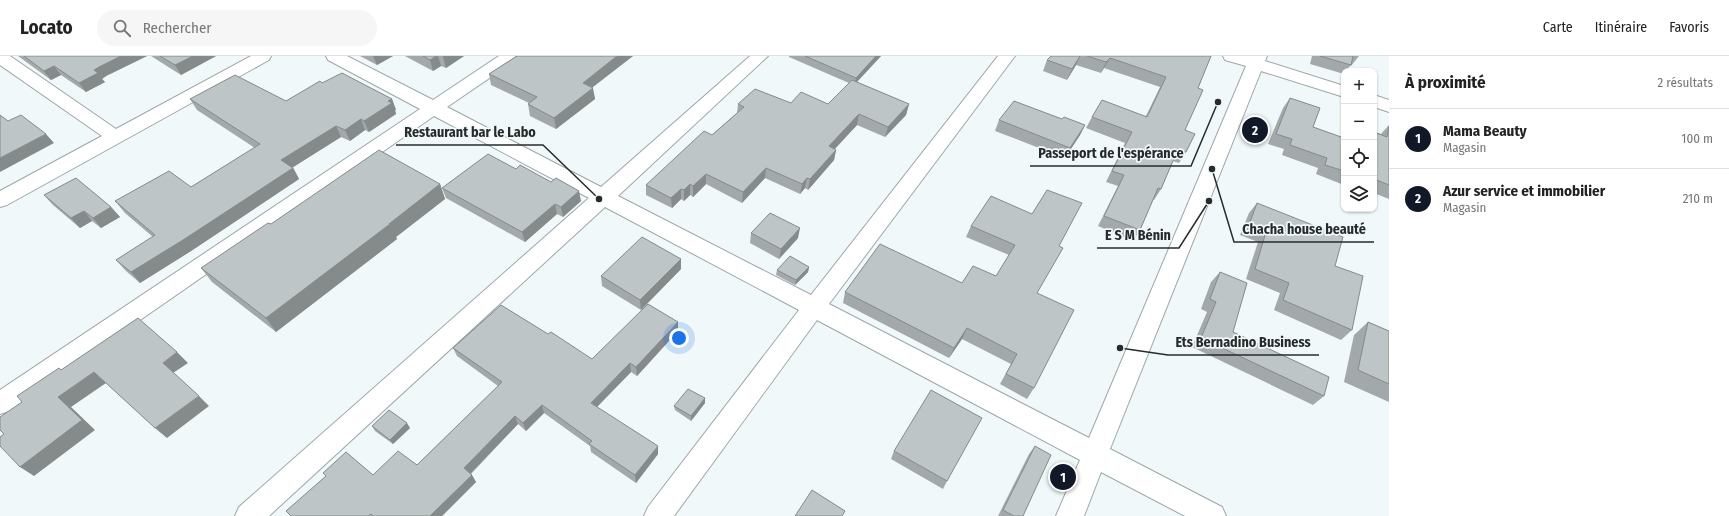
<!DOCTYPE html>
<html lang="fr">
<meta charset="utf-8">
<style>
:root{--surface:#fff;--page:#f6f6f6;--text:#222;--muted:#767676;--line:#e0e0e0;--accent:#111827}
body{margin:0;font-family:"Fira Sans Condensed",sans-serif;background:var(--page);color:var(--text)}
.controls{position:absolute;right:12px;top:12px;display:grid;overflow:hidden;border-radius:8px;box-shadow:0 1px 3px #0004}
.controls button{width:36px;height:36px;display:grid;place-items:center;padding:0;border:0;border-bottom:1px solid var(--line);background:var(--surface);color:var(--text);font:20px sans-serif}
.you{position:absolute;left:679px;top:282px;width:14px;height:14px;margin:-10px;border:3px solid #fff;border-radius:50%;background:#1a73e8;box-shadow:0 0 0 6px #1a73e833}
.badge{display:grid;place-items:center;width:26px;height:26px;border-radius:50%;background:var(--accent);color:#fff;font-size:13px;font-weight:700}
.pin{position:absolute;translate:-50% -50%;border:2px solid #fff;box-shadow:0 1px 4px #0006}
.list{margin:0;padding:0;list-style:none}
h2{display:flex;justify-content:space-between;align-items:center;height:52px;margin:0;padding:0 16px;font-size:17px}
h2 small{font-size:13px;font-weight:400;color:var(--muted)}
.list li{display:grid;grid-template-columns:26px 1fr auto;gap:12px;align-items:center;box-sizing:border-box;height:60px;padding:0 16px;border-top:1px solid var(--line)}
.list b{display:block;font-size:15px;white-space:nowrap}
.list p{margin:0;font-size:13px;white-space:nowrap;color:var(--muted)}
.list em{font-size:13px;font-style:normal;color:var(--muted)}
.icon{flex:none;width:22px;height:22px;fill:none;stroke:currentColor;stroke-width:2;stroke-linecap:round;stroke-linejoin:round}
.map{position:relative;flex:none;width:1389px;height:460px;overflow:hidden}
header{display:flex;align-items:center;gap:24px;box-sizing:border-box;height:56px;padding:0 20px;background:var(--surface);border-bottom:1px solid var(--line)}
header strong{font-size:19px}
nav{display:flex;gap:22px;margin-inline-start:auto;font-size:14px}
.search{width:280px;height:36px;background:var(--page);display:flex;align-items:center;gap:10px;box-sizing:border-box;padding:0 14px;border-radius:22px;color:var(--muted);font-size:15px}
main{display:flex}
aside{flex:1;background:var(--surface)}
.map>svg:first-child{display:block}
</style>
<header>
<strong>Locato</strong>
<div class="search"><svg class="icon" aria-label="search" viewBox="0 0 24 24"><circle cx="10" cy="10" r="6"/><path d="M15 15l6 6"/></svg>Rechercher</div>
<nav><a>Carte</a><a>Itinéraire</a><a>Favoris</a></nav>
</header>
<main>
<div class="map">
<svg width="1389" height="460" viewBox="0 0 1389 460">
<rect width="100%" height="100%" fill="#f0f8f9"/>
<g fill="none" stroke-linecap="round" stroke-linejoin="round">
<g stroke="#9fa6a7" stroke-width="2">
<path id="minor" d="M0 0H10L116 73 251 0H271L269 4 7 149 0 151V135L102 80 0 9Z
M326 0H347L433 44 499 0H518L516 4 447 51 601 131 750 0H768L618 140 811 239 998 0H1015L829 248 1089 382 1246 10 1225 4 1223 0H1267L1265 5 1344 30V41L1261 15 1110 393 1222 451 1226 460H1185L1101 416 1084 460H1056L1080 404 817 264 674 460H644L648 451 799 254 605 151 269 460H235L239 451 589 142 434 60 9 355 0 358V334L420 53 328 4Z
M1374 39 1389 44V56L1374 51Z"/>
</g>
<use href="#minor" fill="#fff" fill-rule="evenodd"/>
</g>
<path fill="#a3a9aa" d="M18 0H147L106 20 102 23 105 26 86 36 61 19 51 24Z
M151 0H216L181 19Z
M360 0H393L377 9Z
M405 0H464L446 12 441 10 433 15Z
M515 0H633L592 31 595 43 556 73 530 60 528 48 529 47 491 29 489 18 515 1Z
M789 0H881L857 26 909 48 906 59 885 81 857 69 835 93 836 94 834 104 808 134 805 132 800 138 765 122 742 147 706 128 693 141 690 139 684 145 681 143 672 152 646 139V129L712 79 737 57 738 48 791 47 828 48 849 27 789 1Z
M1051 0H1211L1198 32 1185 74 1186 96 1179 107 1173 105 1161 133 1154 144H1153L1140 174 1133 185 1098 170 1118 130 1106 126 1125 87 1086 72 1092 61 1146 60 1160 31 1104 12 1101 17 1076 9 1067 24 1043 15 1047 4Z
M1312 0H1359L1351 10H1350L1346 15H1344V18L1310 8Z
M322 27 392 43 396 54H395L396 58 369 76 365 74 350 85 341 81 293 111 299 123 191 195 140 227 126 215 116 204 153 181 125 157 115 145 191 131 255 92 197 54 190 43 286 45Z
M1290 42 1313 71 1344 82V129L1316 118 1318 112 1282 99 1284 93 1268 88 1283 52Z
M1062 63 1085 69 1080 79 1065 102 995 75 999 64Z
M1389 69V143L1374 137V76L1381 78Z
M516 113 581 145 563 161 557 158 525 186 446 142 442 132Z
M440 128 445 143 396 181 397 183 276 276 212 226 201 212 271 168Z
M44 139 111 151 120 161 101 172 92 165 80 172 53 149Z
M1257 147 1335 210 1352 274 1341 284 1274 254 1280 237 1246 223 1258 186 1240 179 1249 157Z
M971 170 1059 190 1037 237 1034 332 1027 343 1000 328 1011 308 962 283 949 302 843 247 845 236 962 227 996 220 1009 199 966 181Z
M751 177 798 182 779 203 750 187Z
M809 211 808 216 795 229 776 219 777 214Z
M681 213 641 254 602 230 601 220Z
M1220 216 1233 276 1324 340 1313 349 1192 291 1207 256 1201 253 1211 226Z
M1368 266 1389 275V346L1344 326 1354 279Z
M678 275 637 320 631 316 597 351 658 398 636 427 591 396 590 390 544 357 526 375 518 368 471 418 476 426 442 460H291L326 420 323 417 373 419 417 409 498 330 457 300 453 292 548 278 592 303Z
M705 342V347L691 365 675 354 674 350Z
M372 370 410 372 393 388 375 375Z
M1035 390 1023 460H998L1029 398Z
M894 395 947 425 943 433 891 403Z"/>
<path fill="#858a8b" d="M121 0H147L106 20 102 23 105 26 86 36 79 27 94 14 99 11Z
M193 0H216L181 19 175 9Z
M373 0H393L377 9Z
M436 0H438L441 10 433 15 430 4Z
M443 0H464L446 12 443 1Z
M617 0H633L584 38 583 27Z
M876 0H881L854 29 856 22Z
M1080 0 1076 9 1067 24 1072 13Z
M1110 2 1101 17 1106 6Z
M54 10 61 19 51 24 44 15Z
M593 32 595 43 556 73 554 62Z
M392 43 396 54H395L396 58 369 76 364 65 388 45Z
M909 48 906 59 885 81 888 71Z
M859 58 857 69 827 101 829 90Z
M361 63 365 74 350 85 345 74Z
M1085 69 1080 79 1065 102 1070 92Z
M336 70 341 81 287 115 281 104Z
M46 78 54 87 0 116V102Z
M836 94 834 104 808 134 810 123Z
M293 112 299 123 191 195 140 227 131 216Z
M766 112 765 122 742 147 743 136Z
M706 118V128L693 141V130Z
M807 122 805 132 800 138 802 128Z
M440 128 445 143 396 181 397 183 276 276 266 262Z
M690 128V139L684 145V134Z
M681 133V143L672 152 671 142Z
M579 135 581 145 563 161 561 151Z
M555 148 557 158 525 186 522 176Z
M111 151 120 161 101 172 93 162Z
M84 155 92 165 80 172 71 162Z
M800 172 798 182 779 203 781 193Z
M681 203V213L641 254 640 244Z
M809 211 808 216 795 229 796 224Z
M678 266V275L637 320 636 311Z
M967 272 962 283 949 302 954 292Z
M177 296 188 307 173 317 163 307Z
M630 307 631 316 593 355 591 347Z
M94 316 106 327 71 351 95 374 34 420 20 411 58 341Z
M199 340 209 350 167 382 155 372Z
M705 342V347L691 365V360Z
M542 349 544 357 526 375 523 367Z
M515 360 518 368 468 420 464 412Z
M407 367 410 372 393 388 390 384Z
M658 390V398L636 427 635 419Z
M472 419 476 426 442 460H430Z"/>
<path fill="#bec5c6" stroke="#858a8b" d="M24 0H121L99 11 94 14 98 17 79 27 54 10 44 15Z
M160 0H193L175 9Z
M423 0H436L430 4Z
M517 0H617L583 27 593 32 554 62 528 48 537 41 489 18Z
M805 0H876L856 22Z
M1051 0H1080L1072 13 1047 4Z
M1087 0H1211L1198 32 1203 34 1185 74 1195 78 1186 96 1178 93 1161 133 1158 132 1140 174 1104 160 1124 119 1112 115 1132 76 1092 61 1102 44 1147 61 1166 21 1110 2 1106 6Z
M1320 0H1353L1351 9Z
M342 17 392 43 388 45 392 47 364 65 361 63 345 74 336 70 281 104 293 112 183 184 131 216 116 204 155 179 115 145 169 115 191 131 260 88 190 43 235 19 286 45 320 25 322 27Z
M852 24 909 48 888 71 859 58 829 90 836 94 810 123 807 122 802 128 766 112 743 136 706 118 693 130 690 128 684 134 681 133 671 142 646 129 704 75 712 79 744 51 738 48 755 33 791 47 801 36 828 48Z
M1290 42 1320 52 1313 71 1344 82V115L1325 109 1327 102 1290 89 1292 83 1276 78Z
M1014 45 1062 63 1064 61 1085 69 1070 92 999 64Z
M0 59 8 65 21 59 46 78 0 102Z
M1389 70V129L1374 123V76L1387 81Z
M379 94 440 128 389 168H390L266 262 201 212 268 167 271 168Z
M488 98 516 113 520 109 551 126 556 122 579 135 561 151 555 148 522 176 442 132Z
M76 122 111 151 93 162 84 155 71 162 44 139Z
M1047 134 1082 147 1059 190 1063 192 1037 237 1074 254 1034 332 1006 318 1017 298 967 272 954 292 845 236 880 188 962 227 973 210 996 220 1015 189 971 170 991 140 1032 158Z
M1257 147 1343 181 1335 210 1363 220 1352 274 1283 244 1289 227 1255 213 1266 176 1249 169Z
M770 157 800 172 781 193 751 177Z
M642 181 681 203 640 244 601 220Z
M790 200 809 211 796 224 777 214Z
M1220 216 1247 227 1233 276 1329 321 1324 340 1201 282 1216 246 1210 243Z
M648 248 678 266 636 311 630 307 591 347 658 390 635 419 589 388 592 385 542 349 523 367 515 360 464 412 472 419 430 460H373L371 458 368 460H291L286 455 326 420 323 417 346 396 373 419 398 395 417 409 502 326 453 292 501 249 548 278 551 276 592 303Z
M138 262 177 296 163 307 199 340 155 372 94 316 58 341 82 364 20 411 0 390V381L4 378 0 374V361L22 346 17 340 59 312 61 314Z
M1368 266 1389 275V328L1358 314Z
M688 333 705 342 691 360 674 350Z
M931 334 982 362 947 425 894 395Z
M389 354 407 367 390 384 372 370Z
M1035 390 1051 399 1023 460H1014L1003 454Z
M812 434 845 455 842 460H795Z"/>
<path fill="none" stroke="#282b2b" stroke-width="1.5" d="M599 143L543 89H396M1218 46L1191 110H1030M1212 113L1234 186H1374M1209 145L1179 192H1097M1120 292L1168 299H1319"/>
<g fill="#282b2b" stroke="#f0f8f9" stroke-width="1.5">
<circle cx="599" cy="143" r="4"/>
<circle cx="1218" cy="46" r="4"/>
<circle cx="1212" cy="113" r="4"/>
<circle cx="1209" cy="145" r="4"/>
<circle cx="1120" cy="292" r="4"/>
</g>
<g font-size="14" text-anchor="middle" font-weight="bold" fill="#282b2b" stroke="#f0f8f9" stroke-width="3.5" stroke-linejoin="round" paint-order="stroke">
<text x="470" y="81">Restaurant bar le Labo</text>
<text x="1111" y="102">Passeport de l'espérance</text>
<text x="1304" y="178">Chacha house beauté</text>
<text x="1138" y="184">E S M Bénin</text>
<text x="1243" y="291">Ets Bernadino Business</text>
</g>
</svg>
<div class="controls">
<button>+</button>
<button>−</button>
<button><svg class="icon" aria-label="locate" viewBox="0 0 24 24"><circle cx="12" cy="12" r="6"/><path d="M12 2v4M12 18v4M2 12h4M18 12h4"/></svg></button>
<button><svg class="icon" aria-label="layers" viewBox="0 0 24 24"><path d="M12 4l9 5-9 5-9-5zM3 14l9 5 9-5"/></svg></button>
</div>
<div class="you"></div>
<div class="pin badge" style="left:1063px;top:421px">1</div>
<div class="pin badge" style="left:1255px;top:74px">2</div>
</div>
<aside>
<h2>À proximité<small>2 résultats</small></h2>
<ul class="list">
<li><span class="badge">1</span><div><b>Mama Beauty</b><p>Magasin</p></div><em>100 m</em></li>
<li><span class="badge">2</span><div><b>Azur service et immobilier</b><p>Magasin</p></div><em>210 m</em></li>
</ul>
</aside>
</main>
